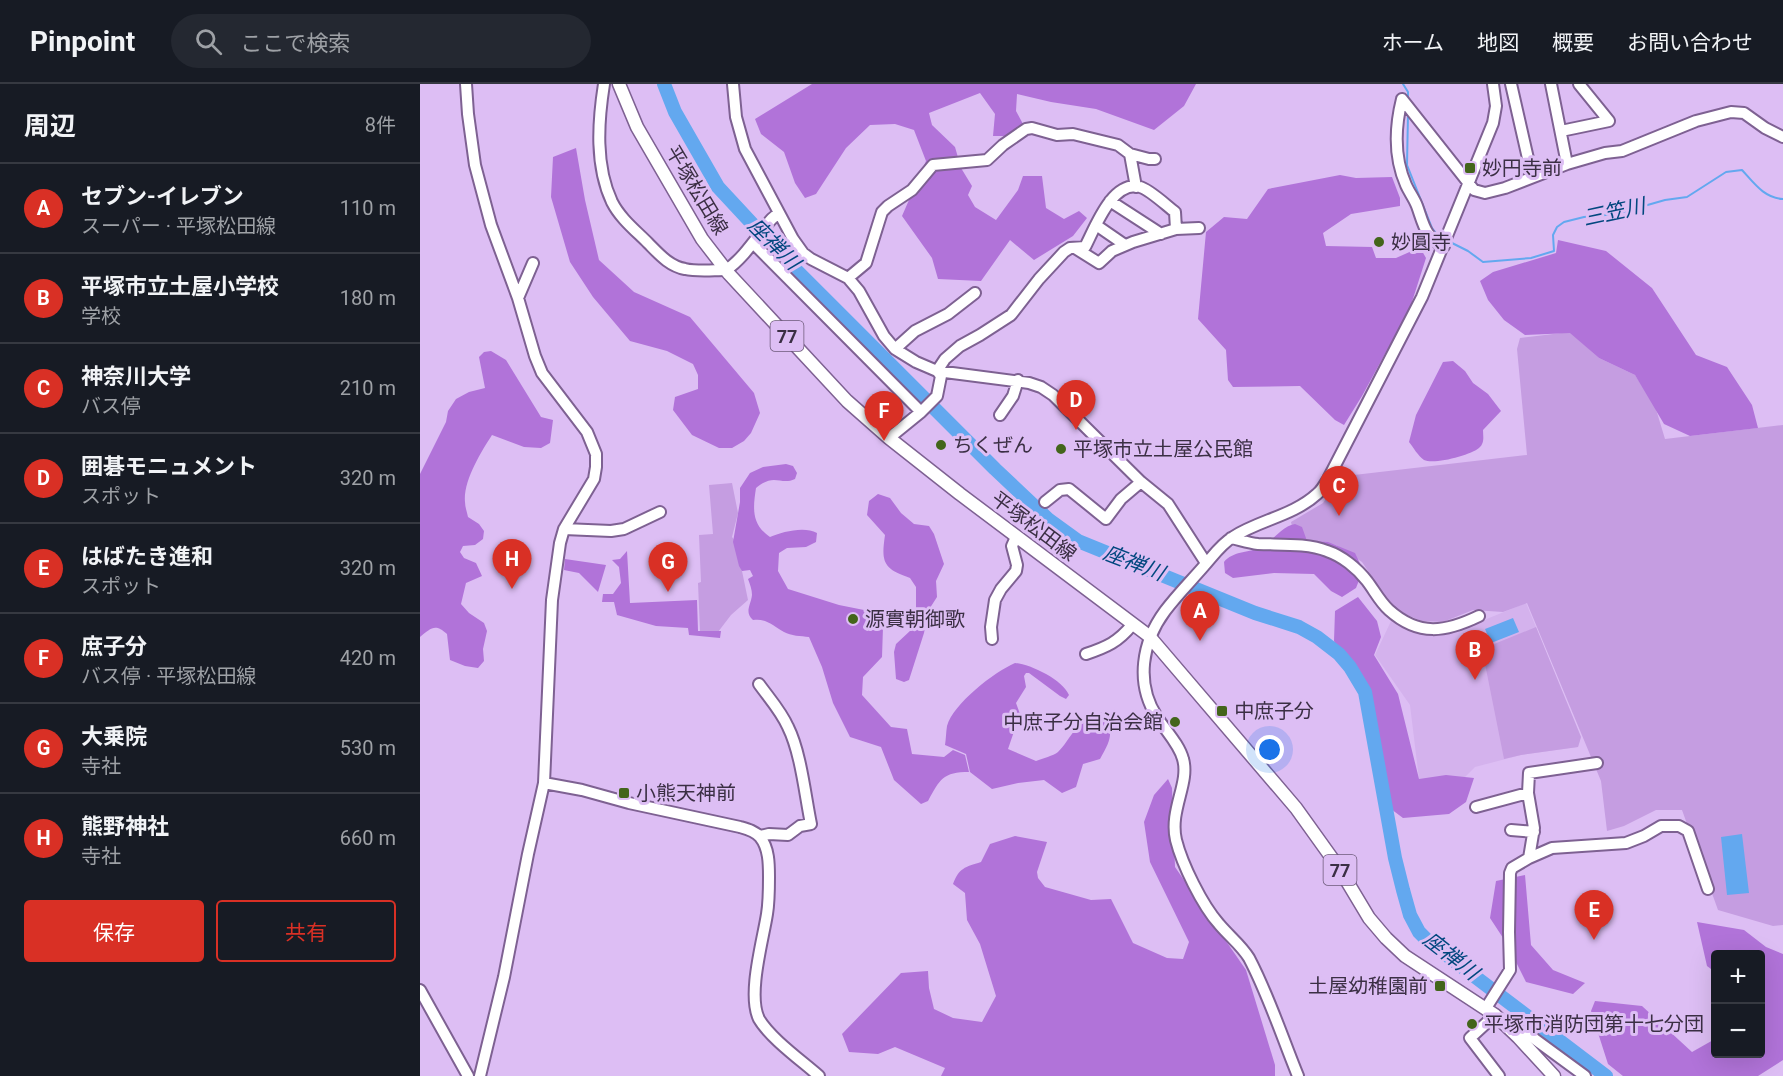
<!DOCTYPE html>
<html lang="ja">
<meta charset="utf-8">
<style>
:root{--surface:#171b24;--page:#242831;--text:#f1f3f6;--muted:#9ea1a6;--line:#363941;--accent:#d93025}
body{margin:0;font-family:Roboto,"Noto Sans JP",sans-serif;background:var(--page);color:var(--text)}
.controls{position:absolute;right:18px;bottom:18px;display:grid;overflow:hidden;border-radius:6px;box-shadow:0 6px 24px #0002}
.controls button{width:54px;height:54px;display:grid;place-items:center;padding:0;border:0;border-bottom:2px solid var(--line);background:var(--surface);color:var(--text);font:30px sans-serif}
.you{position:absolute;left:850px;top:666px;width:21px;height:21px;margin:-15px;border:4px solid #fff;border-radius:50%;background:#1a73e8;box-shadow:0 0 0 9px #1a73e833}
.badge{display:grid;place-items:center;width:39px;height:39px;border-radius:50%;background:var(--accent);color:#fff;font-size:20px;font-weight:700}
.pin{position:absolute;translate:-50% -50px;filter:drop-shadow(0 2px 3px #0008)}
.pin::after{content:'';position:absolute;top:32px;width:21px;height:18px;background:inherit;clip-path:polygon(0 0,100% 0,50% 100%)}
.list{margin:0;padding:0;list-style:none}
h2{display:flex;justify-content:space-between;align-items:center;height:78px;margin:0;padding:0 24px;font-size:26px}
h2 small{font-size:20px;font-weight:400;color:var(--muted)}
.list li{display:grid;grid-template-columns:39px 1fr auto;gap:18px;align-items:center;box-sizing:border-box;height:90px;padding:0 24px;border-top:2px solid var(--line)}
.list b{display:block;font-size:22px;white-space:nowrap}
.list p{margin:0;font-size:20px;white-space:nowrap;color:var(--muted)}
.list em{font-size:20px;font-style:normal;color:var(--muted)}
.actions{display:flex;gap:12px;padding:18px 24px}
.actions a{flex:1;padding:14px 0;border:2px solid var(--accent);border-radius:6px;text-align:center;font-size:21px;color:var(--accent)}
.actions .main{background:var(--accent);color:#fff}
.icon{flex:none;width:33px;height:33px;fill:none;stroke:currentColor;stroke-width:2;stroke-linecap:round;stroke-linejoin:round}
.map{position:relative;flex:none;width:1363px;height:992px;overflow:hidden}
header{display:flex;align-items:center;gap:36px;box-sizing:border-box;height:84px;padding:0 30px;background:var(--surface);border-bottom:2px solid var(--line)}
header strong{font-size:28px}
nav{display:flex;gap:33px;margin-inline-start:auto;font-size:21px}
.search{width:420px;height:54px;background:var(--page);display:flex;align-items:center;gap:15px;box-sizing:border-box;padding:0 21px;border-radius:33px;color:var(--muted);font-size:22px}
main{display:flex}
aside{flex:1;background:var(--surface)}
.map>svg:first-child{display:block}
</style>
<header>
<strong>Pinpoint</strong>
<div class="search"><svg class="icon" aria-label="search" viewBox="0 0 24 24"><circle cx="10" cy="10" r="6"/><path d="M15 15l6 6"/></svg>ここで検索</div>
<nav><a>ホーム</a><a>地図</a><a>概要</a><a>お問い合わせ</a></nav>
</header>
<main>
<aside>
<h2>周辺<small>8件</small></h2>
<ul class="list">
<li><span class="badge">A</span><div><b>セブン-イレブン</b><p>スーパー · 平塚松田線</p></div><em>110 m</em></li>
<li><span class="badge">B</span><div><b>平塚市立土屋小学校</b><p>学校</p></div><em>180 m</em></li>
<li><span class="badge">C</span><div><b>神奈川大学</b><p>バス停</p></div><em>210 m</em></li>
<li><span class="badge">D</span><div><b>囲碁モニュメント</b><p>スポット</p></div><em>320 m</em></li>
<li><span class="badge">E</span><div><b>はばたき進和</b><p>スポット</p></div><em>320 m</em></li>
<li><span class="badge">F</span><div><b>庶子分</b><p>バス停 · 平塚松田線</p></div><em>420 m</em></li>
<li><span class="badge">G</span><div><b>大乗院</b><p>寺社</p></div><em>530 m</em></li>
<li><span class="badge">H</span><div><b>熊野神社</b><p>寺社</p></div><em>660 m</em></li>
</ul>
<div class="actions"><a class="main">保存</a><a>共有</a></div>
</aside>
<div class="map">
<svg width="1363" height="992" viewBox="0 0 1363 992">
<rect width="100%" height="100%" fill="#ddbef4"/>
<path fill="#d4b2ed" d="M1106 519 1161 653 1158 663 1101 671 1055 683 1044 694 999 695 990 621 955 571 972 535 983 543 996 549 1016 550 1042 545Z"/>
<path fill="#c59de1" d="M1150 248 1179 274 1215 291 1235 322 1245 355 1363 341V841L1353 842 1298 826 1262 726H1236L1204 742 1187 747 1181 697 1107 519 1083 528 1053 526 1023 538 1002 537 987 531 971 521 942 478 916 461 875 455 871 438 903 419 925 388 934 391 1107 371 1097 265 1100 254Z
M312 399 318 429 312 453 316 458 328 516 311 531 298 548 280 547 278 499 281 498 279 451 293 450 289 401Z
M1116 543 1161 653 1158 663 1101 671 1084 675 1062 565Z"/>
<path fill="#b173d9" d="M392 0H776L764 22 734 46 676 25 631 18 597 10 596 27 603 40 589 52H573L575 30 560 9 509 29 512 41 535 63 541 84 552 102 548 111 555 123 576 136 598 106 603 92H622L626 124 644 135 659 127 667 134 653 152 614 176 590 156 561 197 518 195 512 174 482 132 506 77 494 46 475 40 450 41 426 64 396 110 385 114 375 99 364 68 341 50 335 35Z
M156 64 165 116 179 176 214 208 270 233 334 309 340 329 331 349 324 357 312 364H299L272 351 253 326 255 313 278 305V291L273 280 247 267 210 257 173 213 150 178 131 113 133 73Z
M920 91 936 94 972 93 980 114V122L931 130 903 149 906 162 952 163 956 174H976L994 166 1002 167 1006 174 990 224 942 312 924 341 915 336 880 302 813 303 808 296 806 266 778 235 786 148 804 133 827 135 848 105Z
M1138 156 1186 167 1232 204 1276 271 1307 283 1332 321 1338 344 1270 352 1244 340 1215 291 1179 274 1150 249 1105 251 1084 236 1068 216 1060 197 1073 188 1136 169Z
M71 267 86 276 121 333 133 336 130 359 121 364 104 363 72 351C61 368 43 397 45 418 45 423 47 428 48 433L59 440 64 447 63 455 55 461 43 462 40 468 44 474 56 479 62 492 46 499 41 520 49 529 64 539 67 547 63 565 64 577 58 584 45 582 30 576 27 550C15 539 11 544 0 553V390L26 338 28 327 36 315 49 308 65 304 59 273 64 268Z
M1033 277 1045 287 1053 299 1068 310 1081 327 1063 346C1063 352 1065 359 1059 364 1051 371 1014 381 1004 376 998 372 993 363 989 358L996 331 1023 278Z
M366 380 373 382 377 389 375 395C360 402 355 388 336 404 333 424 331 440 350 453 362 448 384 442 397 449L396 458 386 463 367 464 359 469 358 487 368 505 419 521 449 527C458 539 461 530 472 534V537L463 543 462 573 443 593 442 611 471 643 487 645 492 670 524 673 533 666 545 671 549 688C523 688 520 695 508 717L501 720 474 696 461 663 430 653 413 619 402 583 389 553C381 552 371 552 364 548 353 542 347 534 333 536 324 528 331 521 332 511 332 506 330 500 328 495L333 492 330 486 322 487 319 482 313 458 320 418V404L330 389 343 383Z
M458 410 470 414 481 429 494 440 509 442 514 450 524 480 516 497 517 513 508 527 504 549 489 596 484 598 476 595 474 568 476 560 491 546 496 537V503L490 494C463 485 461 478 465 451L447 431 449 417Z
M875 440 882 443 887 457 908 458 935 469 943 486 936 504 922 513 911 507 894 490 854 489 813 494 805 489 804 478C813 467 827 469 839 464 853 458 860 443 875 440Z
M207 467 210 519 277 516 278 547H301L300 554 269 551 268 544 236 542 197 531 194 518H182L183 510H193L201 499 199 483 192 476 200 475Z
M145 475 186 481 178 508 159 489 144 486Z
M938 513 957 537 961 553 954 571 978 610 999 695 1026 691 1054 694 1046 718 1029 730 983 734 971 725 959 687 945 618 928 588 914 557 915 527Z
M595 579C610 580 643 596 649 611L646 615 640 612 609 589H606L604 592 606 603 596 619 600 630 588 665 616 677C623 674 633 672 638 668 651 656 665 620 686 630 693 652 691 655 680 675L663 680 656 703 642 709 624 696 598 699 572 705 550 688 546 670 525 661C526 655 526 648 527 642 533 620 574 588 595 579Z
M748 695 752 704 755 783 826 886 855 981V992H521L525 984 475 963 458 970 429 968 422 950 481 889 508 887 509 904 514 925 533 934 562 938 576 912 560 860 547 836 545 809 533 800C539 784 545 783 561 778L570 760 595 752 627 758 617 788 618 794 625 803 671 816 691 815 713 859 747 874 763 875 769 858 730 778 724 738 734 711Z
M1105 791 1111 861 1133 886 1165 899 1153 910 1106 898 1087 860 1070 834 1076 797Z
M1277 838 1324 846 1346 863 1363 870V976L1338 992H1203L1188 980 1171 927 1175 917 1222 922 1272 968 1295 955 1296 970H1340V870H1296L1295 888 1287 882Z"/>
<path fill="#63a8ef" d="M1093 534 1099 548 1071 559 1065 545Z
M1322 750 1329 809 1307 811 1301 753Z"/>
<g fill="none" stroke-linecap="round" stroke-linejoin="round">
<path stroke="#63a8ef" stroke-width="2" d="M983 0 988 8V15
M988 30 987 81 1012 144 1020 154
M1028 157 1048 167 1063 178 1111 174 1134 167 1133 151 1137 143 1144 138 1164 133 1196 130 1245 116 1267 113 1306 88 1322 86C1334 99 1344 114 1363 115"/>
<path stroke="#63a8ef" stroke-width="14" d="M244 0 255 28 298 103 363 173 575 385 629 436 658 457 835 529 879 543 897 553 919 570 930 583 945 608 975 774 983 806 990 831 999 848 1008 857 1186 992"/>
<g stroke="#7e6192" stroke-width="14">
<path id="minor" d="M46 0 48 30 55 81 71 141 98 214 115 272 122 289 167 348 176 370V383L174 395 144 445 140 459 132 516 124 699 108 770 84 893 60 992
M184 0C178 38 175 82 192 118 200 134 215 146 228 159 239 170 249 182 265 185 278 188 293 186 306 186 320 177 332 160 342 147 348 140 351 133 359 130
M313 0 316 33 325 65 373 155 383 169 391 175 428 194 439 207 464 252 475 265 496 278 517 287 609 299 621 303 633 311 721 398 748 420 786 479
M1091 0 1112 92
M1131 0 1147 80
M982 15 1054 106 1065 109 1085 104 1147 80 1185 69 1202 67 1276 37 1311 28 1324 29 1345 44 1363 53
M982 15C975 43 974 74 986 101 989 108 994 114 997 122 1003 138 1005 155 1024 162
M1141 47 1189 37 1159 0
M710 70 716 103
M690 117 741 150
M676 141 705 161
M333 159 501 328
M655 164 679 179 692 167 713 158 756 145 779 144
M428 194 446 179 462 128 468 122 492 106 513 81 567 76 583 61 606 45 612 44 637 51 653 50 698 61 710 70 729 75H735
M98 214 113 179
M475 265 495 247 528 230 555 209
M580 331 593 312 598 296
M469 354 501 328 517 312 521 292 517 287 525 275 540 262 560 251 591 231 619 195 644 168 650 164 665 163C675 144 692 96 720 103 729 105 747 122 755 128L756 145
M625 418 640 406 649 405 686 435 701 415 721 398
M144 445 191 447 204 445 240 428
M811 454C820 456 829 459 838 460 859 461 888 459 907 467 922 472 937 484 947 497 954 506 960 518 969 526 999 553 1026 548 1059 532
M572 555 571 543 575 516 581 505 596 487 597 481 592 462 596 453
M666 570C687 563 698 558 712 541
M339 600C349 614 361 627 368 643 381 669 385 711 391 740L380 742 368 751 349 750 340 752
M124 699 162 706 209 719 320 743C327 745 335 747 340 753 349 764 349 780 349 793 349 805 349 818 347 830 343 856 327 911 339 935 350 954 382 977 399 992
M1056 723 1108 709
M1091 746 1114 748
M1109 774 1114 744 1108 709 1109 689 1177 679
M0 906 48 992
M1066 924 1090 886 1089 848 1090 789 1092 784 1109 774 1132 764 1206 759 1224 752 1241 742H1259L1268 747 1288 805
M1075 931 1050 954 1079 992
M1098 953 1105 948 1165 992
M878 992C862 953 849 912 829 874 821 861 809 852 799 840 782 821 762 780 756 756 749 726 770 699 763 675 759 660 745 646 737 633 715 599 722 558 745 527 757 511 771 497 784 482 793 472 801 460 813 453 839 436 873 432 897 410 902 406 905 400 908 395L1002 213 1073 39 1076 22 1073 0"/>
</g>
<g stroke="#7e6192" stroke-width="15">
<path id="major" d="M199 0 217 43 282 155 309 190 427 317 469 354 540 410 729 552 876 724 919 784 949 834 966 854 985 872 1075 931 1098 953 1134 992"/>
</g>
<use href="#minor" stroke="#fff" stroke-width="10"/>
<use href="#major" stroke="#fff" stroke-width="12"/>
</g>
<g fill="#43651b" stroke="#ddbef4" stroke-width="2">
<rect x="1044" y="78" width="12" height="12" rx="3"/>
<circle cx="959" cy="158" r="6"/>
<circle cx="521" cy="361" r="6"/>
<circle cx="641" cy="365" r="6"/>
<circle cx="433" cy="535" r="6"/>
<rect x="796" y="621" width="12" height="12" rx="3"/>
<circle cx="755" cy="638" r="6"/>
<rect x="198" y="703" width="12" height="12" rx="3"/>
<rect x="1014" y="896" width="12" height="12" rx="3"/>
<circle cx="1052" cy="940" r="6"/>
</g>
<g text-anchor="middle" dominant-baseline="central" stroke-width="6" stroke-linejoin="round" paint-order="stroke">
<g fill="#ddbef4" stroke="#6c5a79" stroke-width="1.5">
<rect x="350.5" y="237" width="33" height="30" rx="4.5"/>
<rect x="903.5" y="771" width="33" height="30" rx="4.5"/>
</g>
<g font-size="18" font-weight="bold" fill="#3b2f44">
<text x="367" y="252">77</text>
<text x="920" y="786">77</text>
</g>
<g font-size="20" fill="#3b2f44" stroke="#ddbef4" text-anchor="start">
<text x="1062" y="84">妙円寺前</text>
<text x="971" y="158">妙圓寺</text>
<text x="533" y="361">ちくぜん</text>
<text x="653" y="365">平塚市立土屋公民館</text>
<text x="445" y="535">源實朝御歌</text>
<text x="814" y="627">中庶子分</text>
<text x="743" y="638" text-anchor="end">中庶子分自治会館</text>
<text x="216" y="709">小熊天神前</text>
<text x="1008" y="902" text-anchor="end">土屋幼稚園前</text>
<text x="1064" y="940">平塚市消防団第十七分団</text>
</g>
<g font-size="20" fill="#3b2f44" stroke="#ddbef4">
<text transform="translate(277 106) rotate(59)">平塚松田線</text>
<text transform="translate(614 442) rotate(37)">平塚松田線</text>
</g>
<g font-size="21" font-style="italic" fill="#02477f" stroke="#ddbef4">
<text transform="translate(1194 128) rotate(-12)">三笠川</text>
<text transform="translate(354 160) rotate(45)">座禅川</text>
<text transform="translate(714 479) rotate(21)">座禅川</text>
<text transform="translate(1031 872) rotate(38)">座禅川</text>
</g>
</g>
</svg>
<div class="controls">
<button>+</button>
<button>−</button>
</div>
<div class="you"></div>
<div class="pin badge" style="left:780px;top:557px">A</div>
<div class="pin badge" style="left:1055px;top:596px">B</div>
<div class="pin badge" style="left:919px;top:432px">C</div>
<div class="pin badge" style="left:656px;top:346px">D</div>
<div class="pin badge" style="left:1174px;top:856px">E</div>
<div class="pin badge" style="left:464px;top:357px">F</div>
<div class="pin badge" style="left:248px;top:508px">G</div>
<div class="pin badge" style="left:92px;top:505px">H</div>
</div>
</main>
